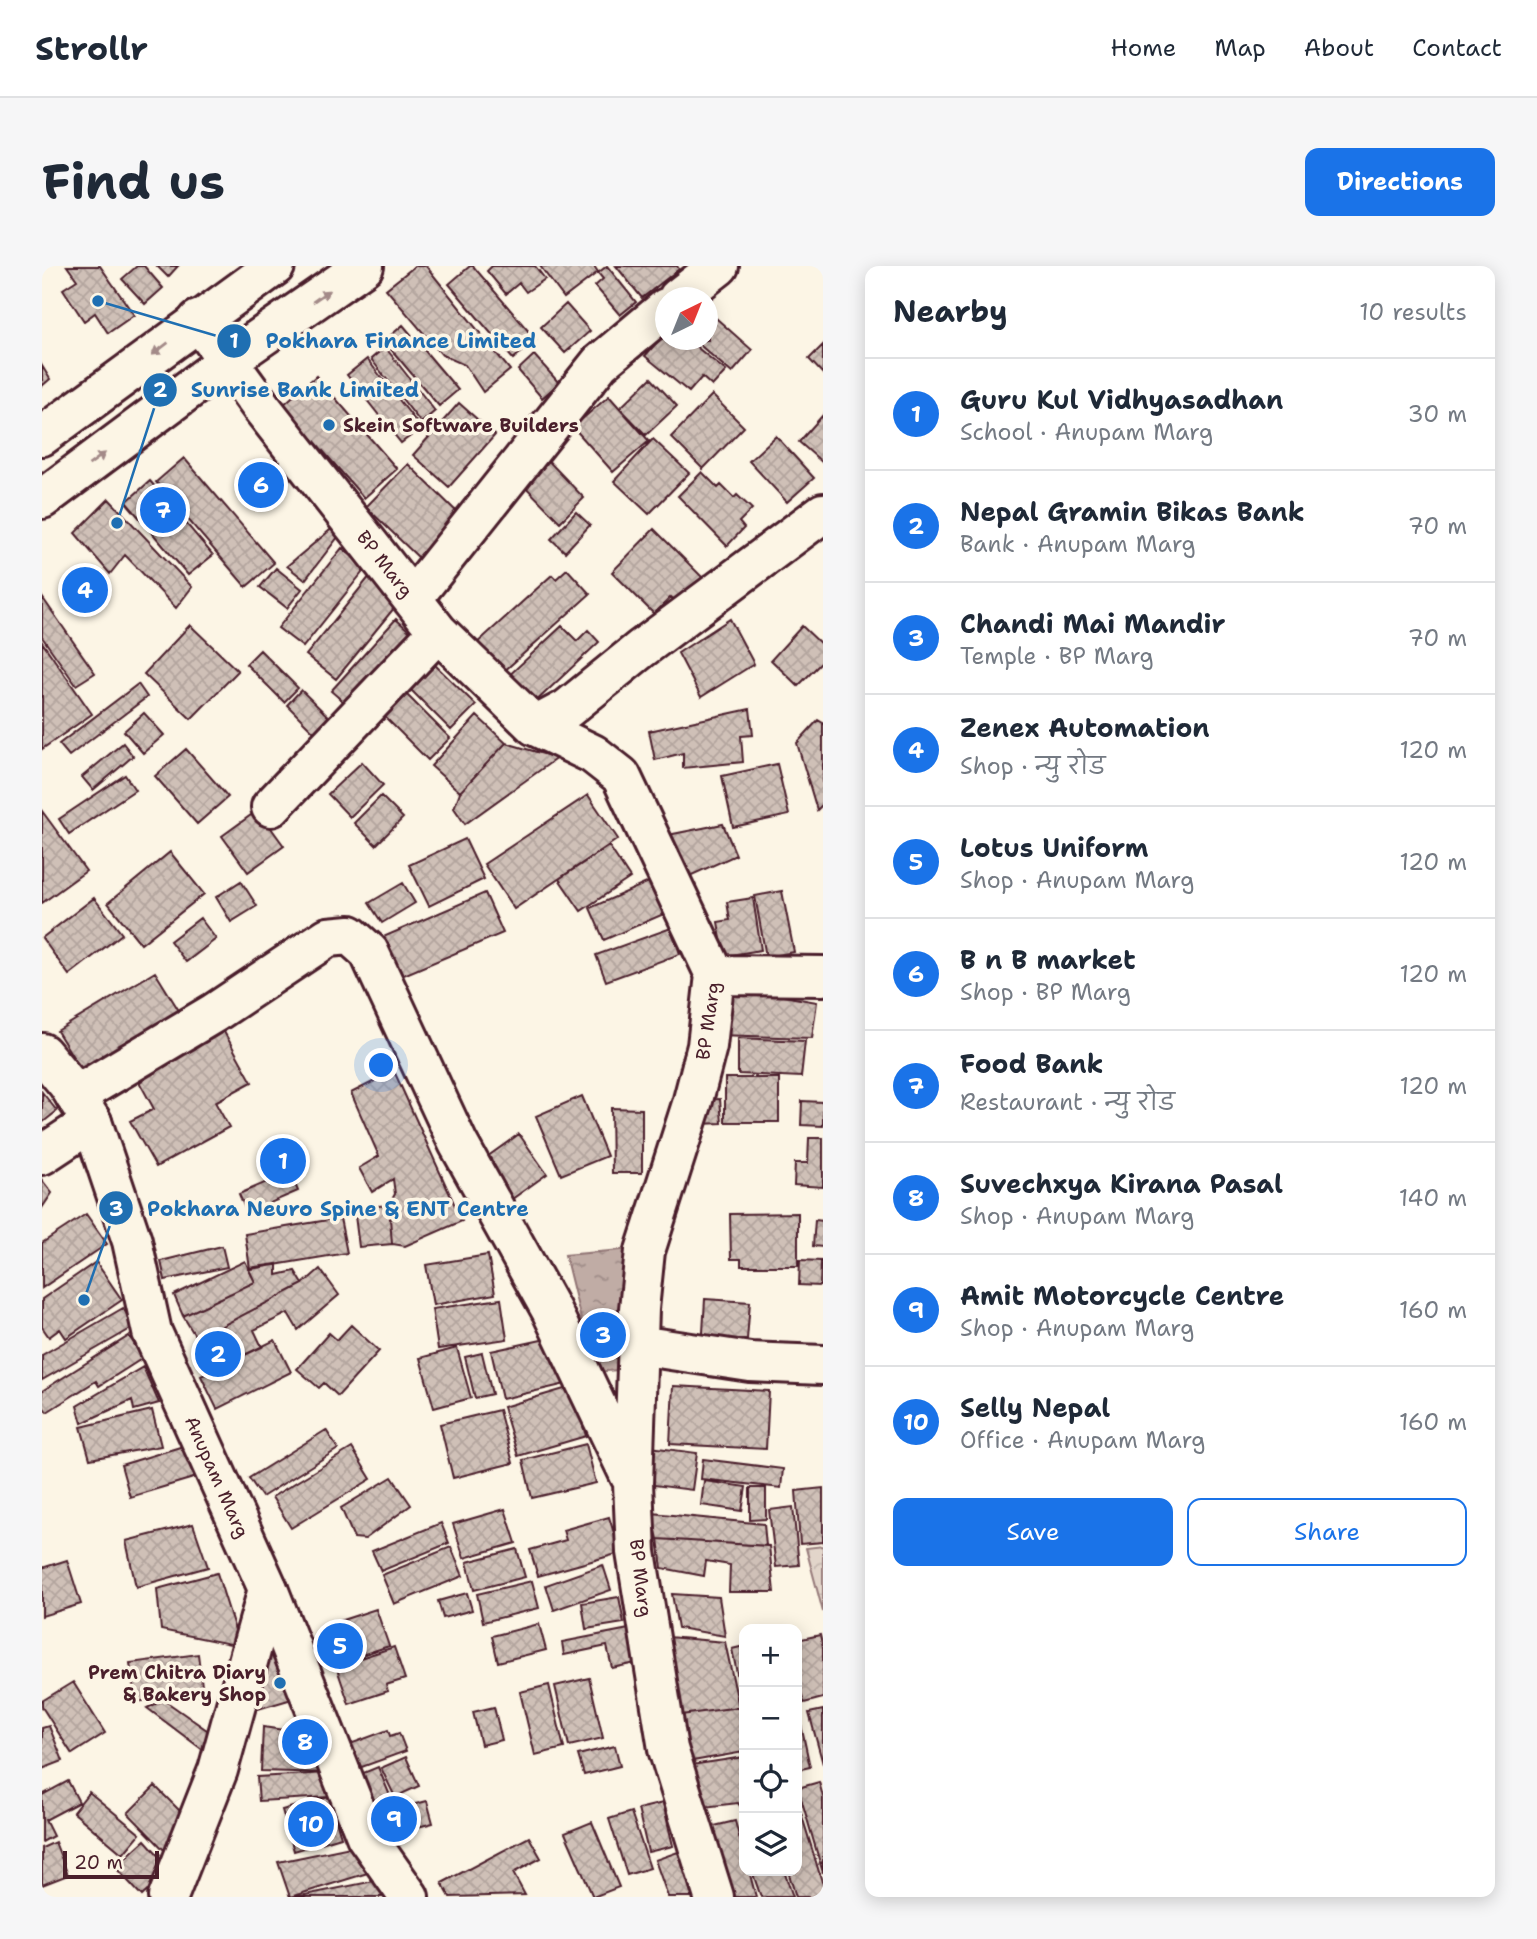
<!DOCTYPE html>
<meta charset="utf-8">
<style>
:root{--surface:#fff;--page:#f6f6f7;--text:#1f2937;--muted:#747a83;--line:#e0e1e3;--accent:#1a73e8}
body{margin:0;font-family:"Shantell Sans","Playpen Sans Deva",sans-serif;background:var(--page);color:var(--text)}
.controls{position:absolute;right:21px;bottom:21px;display:grid;overflow:hidden;border-radius:14px;box-shadow:0 4px 18px #0003}
.controls button{width:63px;height:63px;display:grid;place-items:center;padding:0;border:0;border-bottom:2px solid var(--line);background:var(--surface);color:var(--text);font:35px sans-serif}
.compass{position:absolute;left:613px;top:21px;width:63px;height:63px;border-radius:50%;background:var(--surface);box-shadow:0 4px 18px #0003;rotate:43deg}
.scale{position:absolute;left:21px;bottom:18px;width:96px;box-sizing:border-box;padding-left:7px;border:4px solid #4a1f2b;border-top:0;font-size:19px;line-height:24px;white-space:nowrap;color:#4a1f2b;-webkit-text-stroke:5px #fcf5e5;paint-order:stroke}
.you{position:absolute;left:340px;top:800px;width:24px;height:24px;margin:-18px;border:5px solid #fff;border-radius:50%;background:#1a73e8;box-shadow:0 0 0 10px #1a73e833}
.badge{display:grid;place-items:center;width:46px;height:46px;border-radius:50%;background:var(--accent);color:#fff;font-size:23px;font-weight:700}
.pin{position:absolute;translate:-50% -50%;border:4px solid #fff;box-shadow:0 2px 7px #0006}
.list{margin:0;padding:0;list-style:none}
h2{display:flex;justify-content:space-between;align-items:center;height:91px;margin:0;padding:0 28px;font-size:30px}
h2 small{font-size:23px;font-weight:400;color:var(--muted)}
.list li{display:grid;grid-template-columns:46px 1fr auto;gap:21px;align-items:center;box-sizing:border-box;height:112px;padding:0 28px;border-top:2px solid var(--line)}
.list b{display:block;font-size:26px;white-space:nowrap}
.list p{margin:0;font-size:23px;white-space:nowrap;color:var(--muted)}
.list em{font-size:23px;font-style:normal;color:var(--muted)}
.actions{display:flex;gap:14px;padding:21px 28px}
.actions a{flex:1;padding:16px 0;border:2px solid var(--accent);border-radius:14px;text-align:center;font-size:24px;color:var(--accent)}
.actions .main{background:var(--accent);color:#fff}
.icon{flex:none;width:38px;height:38px;fill:none;stroke:currentColor;stroke-width:2;stroke-linecap:round;stroke-linejoin:round}
.map{position:relative;flex:none;width:781px;height:1631px;overflow:hidden;border-radius:14px}
header{display:flex;align-items:center;gap:42px;box-sizing:border-box;height:98px;padding:0 35px;background:var(--surface);border-bottom:2px solid var(--line)}
header strong{font-size:33px}
nav{display:flex;gap:38px;margin-inline-start:auto;font-size:24px}
.intro{display:flex;align-items:center;justify-content:space-between;box-sizing:border-box;height:168px;padding:0 42px}
h1{margin:0;font-size:49px}
.button{padding:18px 32px;border-radius:14px;background:var(--accent);color:#fff;font-size:24px;font-weight:700}
main{display:flex;gap:42px;padding:0 42px}
aside{flex:1;background:var(--surface);border-radius:14px;box-shadow:0 4px 18px #0003}
.map>svg:first-child{display:block}
</style>
<header>
<strong>Strollr</strong>
<nav><a>Home</a><a>Map</a><a>About</a><a>Contact</a></nav>
</header>
<div class="intro"><h1>Find us</h1><a class="button">Directions</a></div>
<main>
<div class="map">
<svg width="781" height="1631" viewBox="0 0 781 1631">
<defs>
<pattern id="forest-crowns" width="20" height="18" patternUnits="userSpaceOnUse" patternTransform="scale(1.75)"><rect width="20" height="18" fill="#e2d5ca"/><path d="M2 6a3 3 0 1 1 6 0M12 15a3 3 0 1 1 6 0" fill="none" stroke="#c3b6ae"/></pattern>
<pattern id="water-ripples" width="26" height="14" patternUnits="userSpaceOnUse" patternTransform="scale(1.75)"><rect width="26" height="14" fill="#c0aca5"/><path d="M2 4q2-2 4 0t4 0M15 11q2-2 4 0t4 0" fill="none" stroke="#9e8b87"/></pattern>
<pattern id="building-cross-hatch" width="8" height="8" patternUnits="userSpaceOnUse" patternTransform="scale(1.75)"><rect width="8" height="8" fill="#cfc0b7"/><path d="M0 0l8 8M0 8l8-8" fill="none" stroke="#b3a59e"/></pattern>
</defs>
<rect width="100%" height="100%" fill="#fcf5e5"/>
<filter id="ink" filterUnits="userSpaceOnUse"><feTurbulence type="fractalNoise" baseFrequency=".0143" numOctaves="2"/><feDisplacementMap in="SourceGraphic" scale="14" xChannelSelector="R" yChannelSelector="G"/><feConvolveMatrix kernelMatrix="1 2 1 2 8 2 1 2 1" color-interpolation-filters="sRGB"/></filter>
<g filter="url(#ink)">
<path fill="url(#forest-crowns)" stroke="#967a7a" stroke-width="2" d="M781 1280V1346L764 1282Z"/>
<path fill="url(#water-ripples)" stroke="#917474" stroke-width="2" d="M590 983 576 1104 552 1106 523 989Z"/>
<path fill="url(#building-cross-hatch)" stroke="#4a1f2b" stroke-width="2" d="M25 0H58L92 49 66 67 53 47 42 55 21 23 35 14Z
M95 0H102L121 22 103 38 80 13Z
M115 0H136L126 11Z
M373 0H384L468 104 441 126 423 99 400 89 344 23Z
M428 0H431L494 74 471 93 407 18Z
M450 0H493L503 13 484 26 477 17 464 28 445 5Z
M498 0H552L556 6 522 32Z
M565 0 594 36 578 49 553 20 561 13 556 7Z
M574 0H635L637 3 600 32Z
M524 38 548 65 523 87 499 61Z
M666 45 710 84 690 107 652 74H666Z
M361 59 416 124 397 140 342 75Z
M624 66V74H646L684 105 670 120 660 111 647 126 603 90Z
M781 79V108L767 93Z
M343 81 393 145 379 157 329 93Z
M492 89 517 117 500 132 476 104Z
M325 93 379 162 359 177 305 109Z
M0 100 8 113 0 120Z
M274 110 355 203 322 232 241 139Z
M609 112 635 140 604 169 578 142Z
M670 129 702 161 661 203 629 171Z
M567 130 607 175 571 206 531 161Z
M417 137 453 169 407 221 371 189Z
M781 149V197L757 176Z
M734 170 772 212 745 236 707 195Z
M611 173 647 207 607 248 572 215Z
M496 184 542 232 518 256 471 208Z
M142 192 232 297 204 321 114 216Z
M366 198 418 249 377 292 324 241Z
M660 206 676 222 679 219 692 232 695 229 710 243 697 256 702 262 685 280 636 230Z
M108 215 171 289 146 309 84 236Z
M67 233 150 321 134 342 83 289 68 308 33 267Z
M534 246 548 259 523 286 509 273Z
M293 260 299 267 263 314 245 300Z
M612 263 664 315 639 340 629 331 612 348 570 306Z
M300 282 324 302 261 381 236 362Z
M234 302 260 323 245 342 218 321Z
M525 303 548 328 460 407 434 378 510 309 514 313Z
M328 310 357 336 294 413 264 389Z
M0 331 53 407 34 419 0 371Z
M354 353 376 373 311 444 289 425Z
M688 353 712 398 659 431 636 387Z
M148 359 196 405 149 453 102 408Z
M520 360 535 375 546 364 557 376 488 441 462 414Z
M760 360 781 380V395L756 420 729 394Z
M0 376 50 448 0 483Z
M218 384 256 422 242 436 204 398Z
M388 394 434 439 409 464 364 419Z
M96 418 105 431 27 490 17 478Z
M356 420 408 472 386 494 334 442Z
M259 424 297 461 282 476 245 439Z
M708 443 711 469 699 470 701 496 641 502V487L613 494 607 465Z
M102 447 122 469 101 487 82 465Z
M435 450 464 477 418 526 389 500Z
M776 454 781 457V538L775 544 755 477Z
M81 477 91 490 51 524 40 511Z
M464 477 515 492 423 558 412 542 418 526Z
M144 483 186 531 155 558 113 510Z
M320 496 341 519 308 551 286 528Z
M735 498 747 549 691 561 680 510Z
M83 509 93 524 27 568 17 553Z
M546 529 576 573 472 643 442 598Z
M339 530 361 552 334 579 312 557Z
M216 544 242 580 206 606 180 570Z
M0 545 44 605 0 637Z
M681 558 694 589 641 613 621 570Z
M423 573 442 613 387 640 367 599Z
M567 580 588 612 539 645 517 613Z
M128 586 162 628 99 678 66 637Z
M199 615 215 640 189 656 174 631Z
M609 615 624 647 562 674 548 642Z
M361 617 373 637 340 657 327 637Z
M740 625 752 686 724 691 713 630Z
M443 627 461 667 350 714 332 675Z
M52 632 80 668 27 709 0 672Z
M711 632 719 684 682 690 676 656 688 654 685 636Z
M158 652 174 673 144 696 128 675Z
M629 662 638 688 564 715 554 689Z
M113 706 144 756 46 815 15 765Z
M684 720 775 736 770 772 676 769Z
M181 764 210 816 173 836 187 861 114 901 88 855 112 843 95 812Z
M696 772 763 775 759 811 696 808Z
M352 805 420 955 363 980 350 978 347 939 353 928 351 913 330 926 317 902 337 890 309 827Z
M683 812H737V856H683Z
M0 826 15 845 0 857Z
M540 830 565 890 519 909 494 850Z
M678 833 680 857 659 858 657 834Z
M760 835 781 836V860L759 859Z
M569 842 600 843V907H570Z
M477 868 505 908 470 933 442 893Z
M767 872H781V921L752 919 753 897H766Z
M248 906 256 925 205 947 197 928Z
M0 914 10 927 0 942Z
M347 939 350 978 317 981 312 942Z
M756 947V1000H699V993H689L688 948Z
M44 948 65 978 0 1022V977Z
M298 952 305 987 208 1003 203 968Z
M773 954 781 955V981L771 980Z
M180 980 185 1001 123 1014 119 995Z
M446 989 453 1028 391 1039 384 999Z
M758 994 779 995 778 1020 757 1019Z
M203 995 213 1016 141 1050 132 1029Z
M54 996 80 1034 24 1072 18 1063 7 1071 0 1061V1033Z
M235 998V1009L253 1005 261 1018 155 1073 141 1050 213 1016 206 1002Z
M278 1003 297 1029 256 1064 246 1047 212 1064 220 1081 171 1104 155 1073 261 1018Z
M459 1033 465 1073 396 1083 390 1043Z
M663 1033 708 1036 704 1086 660 1083Z
M81 1042 92 1061 0 1114V1089Z
M309 1059 337 1085 296 1130 282 1117 277 1122 255 1103 287 1067 295 1074Z
M87 1070 101 1092 57 1120 54 1115 5 1146 0 1139V1125Z
M518 1070 528 1117 460 1133 449 1085Z
M233 1074 249 1106 175 1143 159 1110Z
M415 1082 429 1132 392 1142 378 1092Z
M440 1087 450 1128 433 1132 423 1091Z
M101 1101 117 1137 92 1144 90 1134 40 1157 35 1140Z
M631 1120 727 1125 724 1183 628 1178Z
M529 1121 544 1170 476 1190 461 1141Z
M110 1144 119 1180 48 1193 39 1161Z
M457 1144 471 1197 411 1212 398 1158Z
M284 1164 296 1183 220 1231 207 1212Z
M148 1178 158 1210 88 1231 79 1199Z
M544 1178 554 1217 490 1232 481 1194Z
M608 1181 655 1187 650 1224 604 1218Z
M310 1182 329 1213 249 1262 230 1231Z
M661 1193 741 1203 739 1222 659 1213Z
M350 1211 369 1239 323 1273 312 1272 299 1242Z
M662 1215 704 1221 700 1245 659 1239Z
M708 1222H724V1253L708 1254Z
M781 1222V1276L758 1278 754 1225Z
M751 1241 757 1299 734 1301 727 1244Z
M463 1243 474 1277 422 1292 411 1258Z
M610 1247 722 1258 724 1280 616 1273Z
M567 1251 578 1287 496 1310 488 1284 524 1274 521 1264Z
M399 1257 407 1277 339 1305 330 1285Z
M151 1258 166 1301 94 1321 84 1275Z
M616 1273 727 1280 732 1326H687L688 1299 664 1295 662 1310 620 1302Z
M409 1281 421 1310 352 1338 340 1309Z
M475 1283 483 1311 432 1324 425 1296Z
M25 1294 39 1338 0 1350V1302Z
M561 1299 569 1324 512 1344 504 1319Z
M175 1307 198 1380 119 1364 115 1323Z
M490 1315 497 1342 441 1356 435 1328Z
M425 1327 430 1344 401 1352 396 1335Z
M630 1328 677 1331 683 1370 636 1362Z
M577 1331 582 1357 544 1363 540 1337Z
M334 1343 347 1380 292 1398 279 1361Z
M497 1358 504 1384 456 1396 450 1370Z
M587 1363 594 1397 570 1402 565 1380 522 1389 520 1376Z
M778 1369 781 1382V1432L762 1437 755 1412V1374Z
M626 1371 683 1376 697 1441 639 1449Z
M243 1377 260 1430 213 1444 212 1416 222 1384Z
M702 1380V1441L690 1383Z
M352 1381 363 1413 344 1419 346 1425 307 1438 294 1400Z
M156 1388 161 1428 93 1436 88 1397Z
M547 1412 561 1472 527 1480 513 1420Z
M31 1416 63 1467 30 1488 0 1441V1435Z
M507 1419 522 1482 493 1489 478 1426Z
M122 1434 172 1469 161 1484 105 1442Z
M755 1440 768 1501 755 1504Z
M452 1441 460 1474 439 1479 431 1446Z
M697 1441 702 1486 645 1496 639 1449Z
M781 1444V1498L767 1447Z
M7 1460 21 1495 0 1503V1462Z
M221 1461 269 1468 285 1507 219 1505Z
M346 1464 348 1470 357 1467 364 1485 317 1502 308 1478Z
M573 1480 578 1500 542 1509 536 1489Z
M364 1491 377 1520 353 1531 339 1502Z
M702 1491V1546L696 1537 662 1541 649 1499Z
M336 1501 349 1532 326 1541 314 1510Z
M285 1507 287 1531 217 1535 215 1511Z
M26 1515 37 1536 3 1554 11 1570 0 1576V1529Z
M777 1516 781 1531V1607L756 1522Z
M113 1520 154 1561 127 1589 86 1547Z
M47 1526 98 1568 81 1588 31 1546Z
M287 1531 299 1571 252 1585 240 1544Z
M385 1535 391 1557 349 1568 343 1546Z
M621 1537 631 1580 606 1586 596 1543Z
M589 1546 608 1602 585 1609 567 1553Z
M759 1547 781 1619V1627L769 1631H754L746 1605H755V1549Z
M693 1555 702 1589V1605H707L714 1631H681L664 1562Z
M550 1556 577 1621 551 1631 523 1567Z
M487 1571 499 1592 471 1607 483 1629 408 1631 400 1617Z
M103 1574 129 1603 100 1630 73 1601Z
M13 1576 26 1609 0 1619V1582Z
M308 1581 329 1606 248 1631 236 1596Z
M636 1586 652 1631H626L613 1594Z
M710 1605H742L751 1631H719Z
M332 1615 343 1631H253Z"/>
<g fill="none" stroke-linecap="round" stroke-linejoin="round">
<g stroke="#4a1f2b" stroke-width="44">
<path id="minor" d="M636 32 677 0
M156 54 220 142 396 366 493 460 551 488 579 510 673 709 665 780 650 838 603 985 597 1043 591 1217 594 1286 626 1483 672 1631
M370 333 558 97 624 42
M493 460 525 443 599 383 781 247
M229 541 396 366
M673 709 781 710
M33 830 172 747 286 671 308 669 327 686 416 877 509 1044 588 1210
M0 889 50 856
M596 1079 708 1096 781 1099
M126 1631 176 1504 226 1323"/>
</g>
<g stroke="#4a1f2b" stroke-width="44">
<path id="secondary" d="M0 787 25 817 50 856 90 975 110 1066 226 1323 324 1570 367 1631"/>
</g>
<g stroke="#4a1f2b" stroke-width="44">
<path id="primary" d="M0 170 233 0
M0 233 185 95 322 0"/>
</g>
<use href="#minor" stroke="#fcf5e5" stroke-width="38"/>
<use href="#secondary" stroke="#fcf5e5" stroke-width="38"/>
<use href="#primary" stroke="#fcf5e5" stroke-width="38"/>
</g>
<defs><path id="oneway-solid" d="M-6-.8H1V-3.2L6.5 0L1 3.2V.8H-6Z" transform="scale(1.75)"/></defs>
<g fill="#a38a88">
<use href="#oneway-solid" transform="translate(279 30) rotate(-35)"/>
<use href="#oneway-solid" transform="translate(118 83) rotate(143)"/>
<use href="#oneway-solid" transform="translate(55 193) rotate(-36)"/>
</g>
</g>
<g fill="#1f6fb2" stroke="#fcf5e5" stroke-width="2.5">
<circle cx="287" cy="159" r="7"/>
<circle cx="238" cy="1417" r="7"/>
</g>
<g text-anchor="middle" dominant-baseline="central" stroke-width="7" stroke-linejoin="round" paint-order="stroke">
<g font-size="19" font-weight="bold" fill="#4a1f2b" stroke="#fcf5e5" text-anchor="start">
<text x="301" y="159">Skein Software Builders</text>
<text x="224" y="1406" text-anchor="end">Prem Chitra Diary<tspan x="224" dy="22">&amp; Bakery Shop</tspan></text>
</g>
<g font-size="19" fill="#4a1f2b" stroke="#fcf5e5">
<text transform="translate(343 298) rotate(52)">BP Marg</text>
<text transform="translate(666 755) rotate(-82)">BP Marg</text>
<text transform="translate(175 1211) rotate(66)">Anupam Marg</text>
<text transform="translate(599 1312) rotate(83)">BP Marg</text>
</g>
</g>
<path fill="none" stroke="#1f6fb2" stroke-width="2.5" d="M56 35L192 75M75 257L118 124M42 1034L74 942"/>
<g fill="#1f6fb2" stroke="#fcf5e5" stroke-width="2.5">
<circle cx="56" cy="35" r="7"/>
<circle cx="75" cy="257" r="7"/>
<circle cx="42" cy="1034" r="7"/>
<circle cx="192" cy="75" r="18"/>
<circle cx="118" cy="124" r="18"/>
<circle cx="74" cy="942" r="18"/>
</g>
<g font-size="21" text-anchor="middle" font-weight="bold" fill="#fff">
<text x="192" y="82">1</text>
<text x="118" y="131">2</text>
<text x="74" y="950">3</text>
</g>
<g font-size="21" text-anchor="middle" font-weight="bold" fill="#1f6fb2" stroke="#fcf5e5" stroke-width="7" stroke-linejoin="round" paint-order="stroke">
<text x="359" y="82">Pokhara Finance Limited</text>
<text x="263" y="131">Sunrise Bank Limited</text>
<text x="296" y="950">Pokhara Neuro Spine &amp; ENT Centre</text>
</g>
</svg>
<div class="controls">
<button>+</button>
<button>−</button>
<button><svg class="icon" aria-label="locate" viewBox="0 0 24 24"><circle cx="12" cy="12" r="6"/><path d="M12 2v4M12 18v4M2 12h4M18 12h4"/></svg></button>
<button><svg class="icon" aria-label="layers" viewBox="0 0 24 24"><path d="M12 4l9 5-9 5-9-5zM3 14l9 5 9-5"/></svg></button>
</div>
<svg class="compass" viewBox="-18 -18 36 36"><path d="M0-13l5 13h-10z" fill="#e53935"/><path d="M0 13l5-13h-10z" fill="#747a83"/></svg>
<div class="scale">20 m</div>
<div class="you"></div>
<div class="pin badge" style="left:241px;top:895px">1</div>
<div class="pin badge" style="left:176px;top:1088px">2</div>
<div class="pin badge" style="left:561px;top:1069px">3</div>
<div class="pin badge" style="left:43px;top:324px">4</div>
<div class="pin badge" style="left:298px;top:1380px">5</div>
<div class="pin badge" style="left:219px;top:219px">6</div>
<div class="pin badge" style="left:121px;top:244px">7</div>
<div class="pin badge" style="left:263px;top:1476px">8</div>
<div class="pin badge" style="left:352px;top:1553px">9</div>
<div class="pin badge" style="left:269px;top:1558px">10</div>
</div>
<aside>
<h2>Nearby<small>10 results</small></h2>
<ul class="list">
<li><span class="badge">1</span><div><b>Guru Kul Vidhyasadhan</b><p>School · Anupam Marg</p></div><em>30 m</em></li>
<li><span class="badge">2</span><div><b>Nepal Gramin Bikas Bank</b><p>Bank · Anupam Marg</p></div><em>70 m</em></li>
<li><span class="badge">3</span><div><b>Chandi Mai Mandir</b><p>Temple · BP Marg</p></div><em>70 m</em></li>
<li><span class="badge">4</span><div><b>Zenex Automation</b><p>Shop · न्यु रोड</p></div><em>120 m</em></li>
<li><span class="badge">5</span><div><b>Lotus Uniform</b><p>Shop · Anupam Marg</p></div><em>120 m</em></li>
<li><span class="badge">6</span><div><b>B n B market</b><p>Shop · BP Marg</p></div><em>120 m</em></li>
<li><span class="badge">7</span><div><b>Food Bank</b><p>Restaurant · न्यु रोड</p></div><em>120 m</em></li>
<li><span class="badge">8</span><div><b>Suvechxya Kirana Pasal</b><p>Shop · Anupam Marg</p></div><em>140 m</em></li>
<li><span class="badge">9</span><div><b>Amit Motorcycle Centre</b><p>Shop · Anupam Marg</p></div><em>160 m</em></li>
<li><span class="badge">10</span><div><b>Selly Nepal</b><p>Office · Anupam Marg</p></div><em>160 m</em></li>
</ul>
<div class="actions"><a class="main">Save</a><a>Share</a></div>
</aside>
</main>
